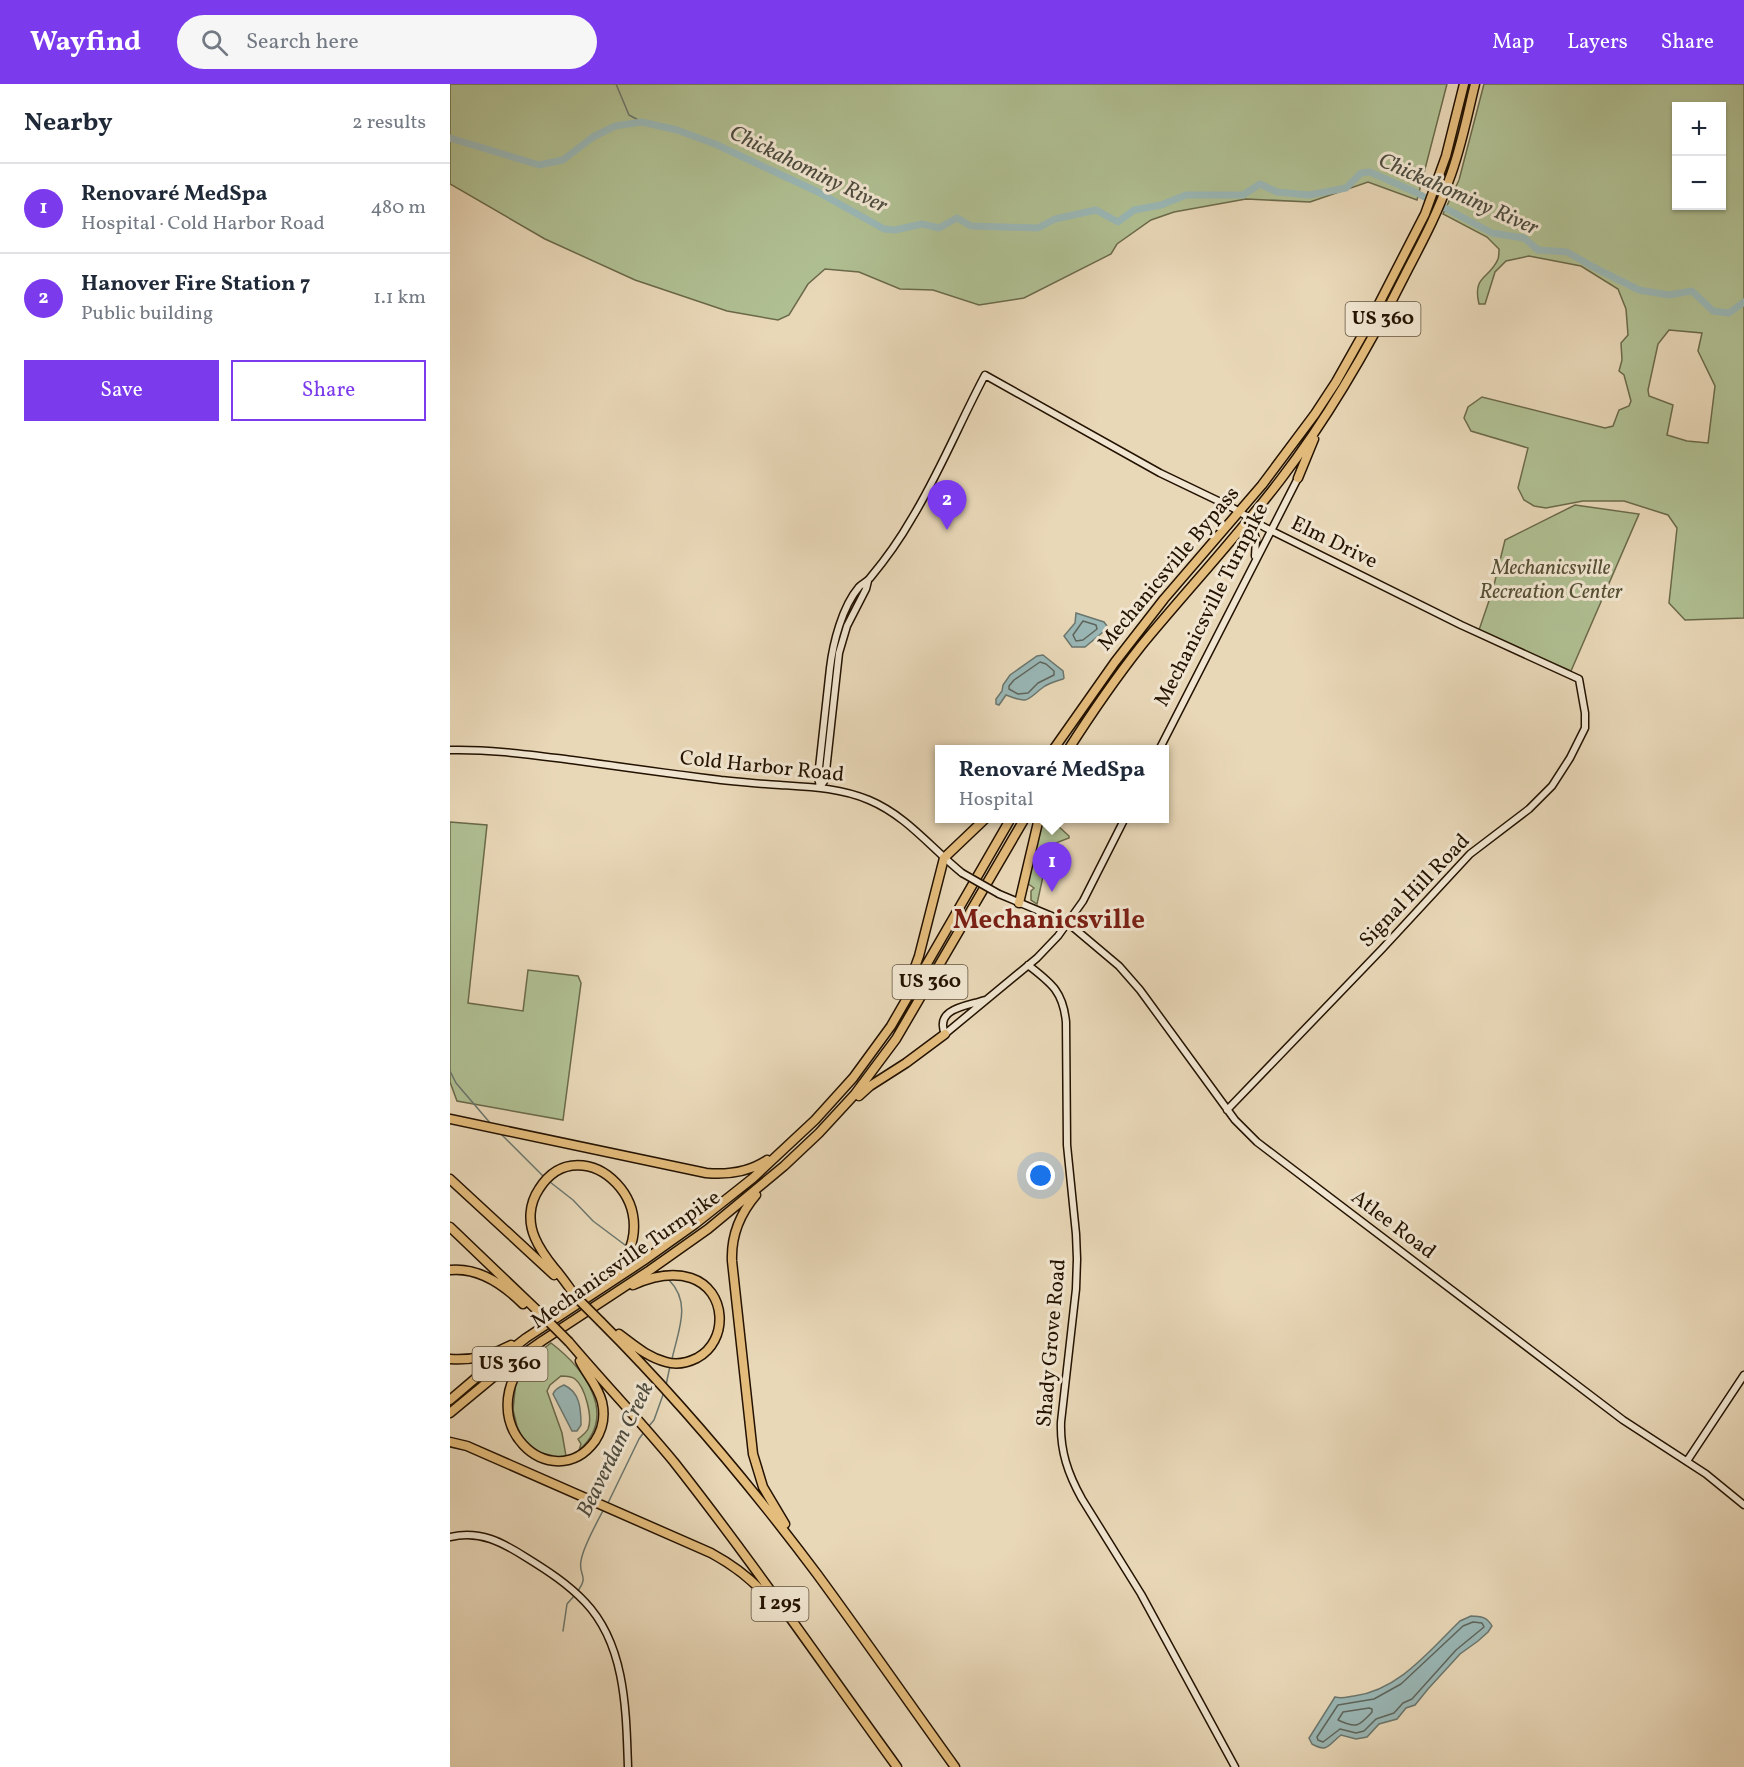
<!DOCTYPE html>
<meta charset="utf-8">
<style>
:root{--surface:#fff;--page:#f6f6f7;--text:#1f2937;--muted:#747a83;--line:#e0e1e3;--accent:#7c3aed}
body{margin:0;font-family:Vollkorn,serif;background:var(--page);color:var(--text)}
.controls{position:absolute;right:18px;top:18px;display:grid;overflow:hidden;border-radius:0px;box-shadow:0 2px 4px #0004}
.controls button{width:54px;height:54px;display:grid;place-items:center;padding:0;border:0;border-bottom:2px solid var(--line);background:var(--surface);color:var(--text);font:30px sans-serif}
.you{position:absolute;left:591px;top:1092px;width:21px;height:21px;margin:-15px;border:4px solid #fff;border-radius:50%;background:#1a73e8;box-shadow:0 0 0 9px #1a73e833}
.badge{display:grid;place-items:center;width:39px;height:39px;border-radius:50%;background:var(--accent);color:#fff;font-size:20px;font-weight:700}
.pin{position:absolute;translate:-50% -50px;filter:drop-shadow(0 2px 3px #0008)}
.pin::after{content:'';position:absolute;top:32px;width:21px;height:18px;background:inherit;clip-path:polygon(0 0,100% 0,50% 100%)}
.popup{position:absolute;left:485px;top:661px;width:234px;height:78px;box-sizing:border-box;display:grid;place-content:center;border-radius:0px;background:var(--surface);filter:drop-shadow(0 2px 4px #0005);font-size:20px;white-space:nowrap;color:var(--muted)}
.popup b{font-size:22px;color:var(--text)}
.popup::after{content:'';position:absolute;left:50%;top:100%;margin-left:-12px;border:12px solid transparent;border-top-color:var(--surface)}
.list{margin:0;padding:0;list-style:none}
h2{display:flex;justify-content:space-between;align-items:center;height:78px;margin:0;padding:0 24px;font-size:26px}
h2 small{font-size:20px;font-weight:400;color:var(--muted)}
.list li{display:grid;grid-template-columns:39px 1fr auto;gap:18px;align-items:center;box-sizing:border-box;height:90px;padding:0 24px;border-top:2px solid var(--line)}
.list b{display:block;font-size:22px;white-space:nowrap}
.list p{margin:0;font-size:20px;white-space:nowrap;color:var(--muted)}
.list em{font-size:20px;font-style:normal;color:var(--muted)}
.actions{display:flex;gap:12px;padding:18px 24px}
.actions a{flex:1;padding:14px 0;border:2px solid var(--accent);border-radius:0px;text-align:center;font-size:21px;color:var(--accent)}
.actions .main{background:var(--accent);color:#fff}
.icon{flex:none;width:33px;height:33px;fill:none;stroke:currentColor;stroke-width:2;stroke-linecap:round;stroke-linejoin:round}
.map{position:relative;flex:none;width:1294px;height:1683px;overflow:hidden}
header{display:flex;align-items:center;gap:36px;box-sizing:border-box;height:84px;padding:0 30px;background:var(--accent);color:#fff}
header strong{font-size:28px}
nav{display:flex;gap:33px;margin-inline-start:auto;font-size:21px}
.search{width:420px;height:54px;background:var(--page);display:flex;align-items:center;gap:15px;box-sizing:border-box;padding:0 21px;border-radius:33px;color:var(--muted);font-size:22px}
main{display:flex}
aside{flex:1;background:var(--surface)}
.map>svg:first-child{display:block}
</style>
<header>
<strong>Wayfind</strong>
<div class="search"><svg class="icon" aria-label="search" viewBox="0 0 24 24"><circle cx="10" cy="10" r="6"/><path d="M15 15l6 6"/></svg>Search here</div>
<nav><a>Map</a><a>Layers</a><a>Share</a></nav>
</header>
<main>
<aside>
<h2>Nearby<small>2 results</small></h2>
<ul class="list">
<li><span class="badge">1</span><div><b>Renovaré MedSpa</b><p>Hospital · Cold Harbor Road</p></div><em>480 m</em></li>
<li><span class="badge">2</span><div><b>Hanover Fire Station 7</b><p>Public building</p></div><em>1.1 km</em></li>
</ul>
<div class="actions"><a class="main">Save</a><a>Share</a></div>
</aside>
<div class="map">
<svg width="1294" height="1683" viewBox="0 0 1294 1683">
<rect width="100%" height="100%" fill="#e9d8b8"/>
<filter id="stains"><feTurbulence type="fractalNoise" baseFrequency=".00333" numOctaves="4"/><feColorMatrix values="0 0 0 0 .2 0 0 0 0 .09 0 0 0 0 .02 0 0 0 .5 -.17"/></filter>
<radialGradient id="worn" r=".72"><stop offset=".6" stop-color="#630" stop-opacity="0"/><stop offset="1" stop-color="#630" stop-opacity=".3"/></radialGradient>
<path fill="#b0c093" stroke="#6a694a" stroke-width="1.5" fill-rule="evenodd" d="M0 0H997L967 116 918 98 860 118 796 115 724 128 701 136 667 160 661 170 574 214 529 221 483 206 450 205 409 188 375 185 358 200 339 231 328 236 277 227 185 196 95 155 0 100Z
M1034 0H1294V534L1235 536 1219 519 1227 444 1218 431 1174 417H1133L1096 424 1084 422 1074 416 1068 404 1078 364 1021 347 1014 334 1018 323 1032 313 1155 344 1163 342 1169 326 1179 322 1181 317 1174 291 1169 287 1172 276 1171 259 1178 251 1176 225 1168 205 1131 182 1079 172 1056 177 1045 188 1035 220H1029C1022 191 1040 195 1048 175 1049 172 1049 169 1049 165L1037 153 993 130 1009 96ZM1226 22H1272V122H1226ZM1219 246 1252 249 1248 267 1265 302 1258 359 1237 357 1217 351 1223 321 1199 312 1198 306 1208 260Z
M1125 421 1189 430 1121 587 1029 546 1043 505 1055 456Z
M595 735H607V741L619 752V754L603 760 601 763 605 768 608 777 616 787 614 790 595 783 587 820 581 816V807L584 804 577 799 590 745Z
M0 738 37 741 18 919 73 927 78 886 128 892 131 899 113 1036 7 1017 0 998Z
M101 1259C134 1284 169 1331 129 1366L131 1360 128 1355C132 1352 136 1349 138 1345 143 1333 135 1303 125 1295 121 1292 116 1292 111 1292L100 1301 97 1307 112 1349 116 1372 108 1373 88 1368 82 1365 72 1354 67 1342 63 1326 66 1297 82 1281 88 1269Z"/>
<path fill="#9ab8b7" stroke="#6a766e" stroke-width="1.5" d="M626 529 654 538 657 542 653 548 635 563H622L614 552 625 539Z
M593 571 613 587 614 594 613 595C606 597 600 599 595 602 576 615 581 621 556 611L549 621 546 620V615L552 607 553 601 560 591 587 572Z
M114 1301C130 1308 131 1325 131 1341L127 1347H122L103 1310C105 1305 109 1303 114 1301Z
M1021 1532C1031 1532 1037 1533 1042 1542L1038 1548 1028 1557 1010 1570 978 1605 965 1621 956 1624 947 1635 929 1640 917 1653 906 1655 891 1651C878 1661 878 1669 862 1660L859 1654 885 1613C892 1615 897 1613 904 1612 949 1606 979 1567 1010 1537Z"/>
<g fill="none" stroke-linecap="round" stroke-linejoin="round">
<path stroke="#5e655c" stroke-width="1.5" d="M633 537 646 541 647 545 633 556 626 557 623 551Z
M590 578 596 580 604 587V591L588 599 578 609 568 610 559 605V602L564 596Z
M1023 1538 1032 1539 1034 1543 1006 1566 962 1615 953 1619 944 1629 926 1635 914 1647 906 1649 890 1645 873 1658 868 1656 867 1653 888 1621 924 1615 951 1600 1013 1542Z
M919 1624 922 1625V1628C909 1642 907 1645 888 1636L893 1628Z"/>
<path stroke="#6a766e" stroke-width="1.5" d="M166 0 179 31 192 38
M0 987 6 999 41 1040
M51 1050 94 1093
M100 1098 123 1116 143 1137 175 1161
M219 1196C242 1219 228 1247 222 1275
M216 1301 220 1282
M199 1342 204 1336 214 1308
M158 1419 189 1355 194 1348
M127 1508C140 1491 128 1492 131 1477 133 1463 147 1438 154 1425
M113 1547 117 1520 124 1512"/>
<path stroke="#9ab8b7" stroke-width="7" d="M0 54 89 81 113 76 143 53 165 42 192 38 227 46 265 60 368 108 434 145 445 146 472 140 489 144 507 134 521 142 588 144 605 135 646 126 668 138 684 126 711 121 736 111H793L810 100 827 108 859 111 896 104 911 89 920 88 965 108 1042 149 1074 154 1088 166 1117 168 1145 184 1189 206 1219 211 1242 207 1263 227 1279 229 1294 218"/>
<g stroke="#231200" stroke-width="9">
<path id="secondary" d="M800 435 806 455 805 472
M0 666C41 665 82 671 122 676 172 683 222 690 271 696 291 698 311 700 330 701 362 703 390 704 419 716 457 732 481 764 512 789
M709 666 848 394
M370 703 368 693 380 584C383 559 392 523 409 503 412 500 417 498 420 494 435 476 450 455 462 434 490 388 510 338 535 291L710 389 783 424 814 443 1011 541 1129 595 1135 629V644L1120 674 1102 702 1079 725 1020 770 932 865 777 1026
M370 703 375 696 389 569 397 542 416 505 418 497
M549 810 618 839 669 882 690 906 785 1036 807 1058 1173 1336 1256 1390 1294 1421
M578 881C601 899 613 907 616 938L617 1061 626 1150 627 1175 626 1205 611 1338C610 1367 618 1390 632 1415L691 1510 785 1683
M535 916C518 922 484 924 495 950L587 874 608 852 633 817 675 734
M1237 1377 1294 1291
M0 1453C30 1446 52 1458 77 1474 98 1487 118 1500 135 1518 176 1561 176 1627 178 1683"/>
</g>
<g stroke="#231200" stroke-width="11">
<path id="highway" d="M848 394 864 355
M603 666 665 578 714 515 812 401 865 330 886 298 917 243 975 130 996 72 1014 0
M618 666C641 630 665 595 691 562 737 506 787 453 831 395 880 331 919 263 955 191 971 160 988 129 999 96 1011 65 1017 32 1025 0
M569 819 589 734
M456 908 469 872 494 774 536 734
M409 1012 420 1002 456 979 495 950
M0 1035 256 1089C278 1091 299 1088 317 1076
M0 1095 104 1191
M306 1111C289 1131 281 1152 282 1177L303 1370 313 1403 335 1440
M0 1143 92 1231
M0 1186C29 1183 54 1201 73 1220
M127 1214C120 1205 113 1194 105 1185 97 1175 90 1166 85 1154 78 1138 79 1120 89 1105 131 1038 230 1127 159 1194
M151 1238C229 1316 301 1402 367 1490 414 1554 459 1619 505 1683
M169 1250C184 1261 197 1273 216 1278 226 1281 237 1279 247 1274 279 1257 277 1206 241 1194 222 1188 201 1193 183 1201
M119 1258C154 1299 190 1337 224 1378 302 1477 373 1581 447 1683
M80 1270C17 1339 103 1414 145 1357 153 1345 155 1331 152 1318 148 1302 137 1291 130 1277
M0 1275C22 1277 42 1271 61 1261
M0 1316 40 1282 76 1254 193 1177 245 1140 303 1094 365 1036 403 994 441 942 561 734
M0 1329 58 1281 92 1257 200 1186 258 1145 334 1082 369 1049 405 1010 446 955 575 734
M0 1358 17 1362 261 1469C285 1482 306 1498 323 1520"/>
</g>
<use href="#secondary" stroke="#f1e6d1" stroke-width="6"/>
<use href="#highway" stroke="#e4bc7c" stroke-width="8"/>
<g stroke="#231200" stroke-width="9" stroke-linecap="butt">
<path id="secondary-bridge" d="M512 789 549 810"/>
</g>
<g stroke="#231200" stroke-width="11" stroke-linecap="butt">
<path id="highway-bridge" d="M127 1214 151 1238
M92 1231 119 1258"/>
</g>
<use href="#secondary-bridge" stroke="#f1e6d1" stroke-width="6"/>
<use href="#highway-bridge" stroke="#e4bc7c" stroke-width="8"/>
</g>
<g text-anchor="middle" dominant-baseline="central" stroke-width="6" stroke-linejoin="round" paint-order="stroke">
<g fill="#f1e6d1" stroke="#61523f" stroke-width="1.5">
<rect x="895.5" y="218" width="75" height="34" rx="4.5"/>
<rect x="442.5" y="881" width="75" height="34" rx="4.5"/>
<rect x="22.5" y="1263" width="75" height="34" rx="4.5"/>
<rect x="301.5" y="1503" width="57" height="34" rx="4.5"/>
</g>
<g font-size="20" font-weight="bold" fill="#231200">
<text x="933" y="235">US 360</text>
<text x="480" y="898">US 360</text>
<text x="60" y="1280">US 360</text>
<text x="330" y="1520">I 295</text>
</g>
<g font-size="21" fill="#231200" stroke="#f1e6d1">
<text transform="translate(884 459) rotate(26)">Elm Drive</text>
<text transform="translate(719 485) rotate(-50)">Mechanicsville Bypass</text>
<text transform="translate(762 521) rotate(-63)">Mechanicsville Turnpike</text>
<text transform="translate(312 683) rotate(6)">Cold Harbor Road</text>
<text transform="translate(965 807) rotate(-46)">Signal Hill Road</text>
<text transform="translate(943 1141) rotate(37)">Atlee Road</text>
<text transform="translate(176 1176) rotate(-35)">Mechanicsville Turnpike</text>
<text transform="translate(602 1259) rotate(-85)">Shady Grove Road</text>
</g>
<g font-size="21" font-style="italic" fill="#544f33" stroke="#f1e6d1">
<text x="1101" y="484">Mechanicsville<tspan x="1101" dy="24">Recreation Center</tspan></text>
</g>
<g font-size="22" font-style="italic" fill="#4d4c40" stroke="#f1e6d1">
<text transform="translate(358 86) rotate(26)">Chickahominy River</text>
<text transform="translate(1008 111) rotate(24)">Chickahominy River</text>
<text transform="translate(166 1366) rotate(-64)">Beaverdam Creek</text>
</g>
<g font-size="27" font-weight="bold" fill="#7a1f14" stroke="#f1e6d1">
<text x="599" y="837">Mechanicsville</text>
</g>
</g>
<rect width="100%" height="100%" filter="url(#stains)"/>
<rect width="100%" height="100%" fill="url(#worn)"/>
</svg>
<div class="controls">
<button>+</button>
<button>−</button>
</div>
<div class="you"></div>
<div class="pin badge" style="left:602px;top:808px">1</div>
<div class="popup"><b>Renovaré MedSpa</b>Hospital</div>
<div class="pin badge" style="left:497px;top:446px">2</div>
</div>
</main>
